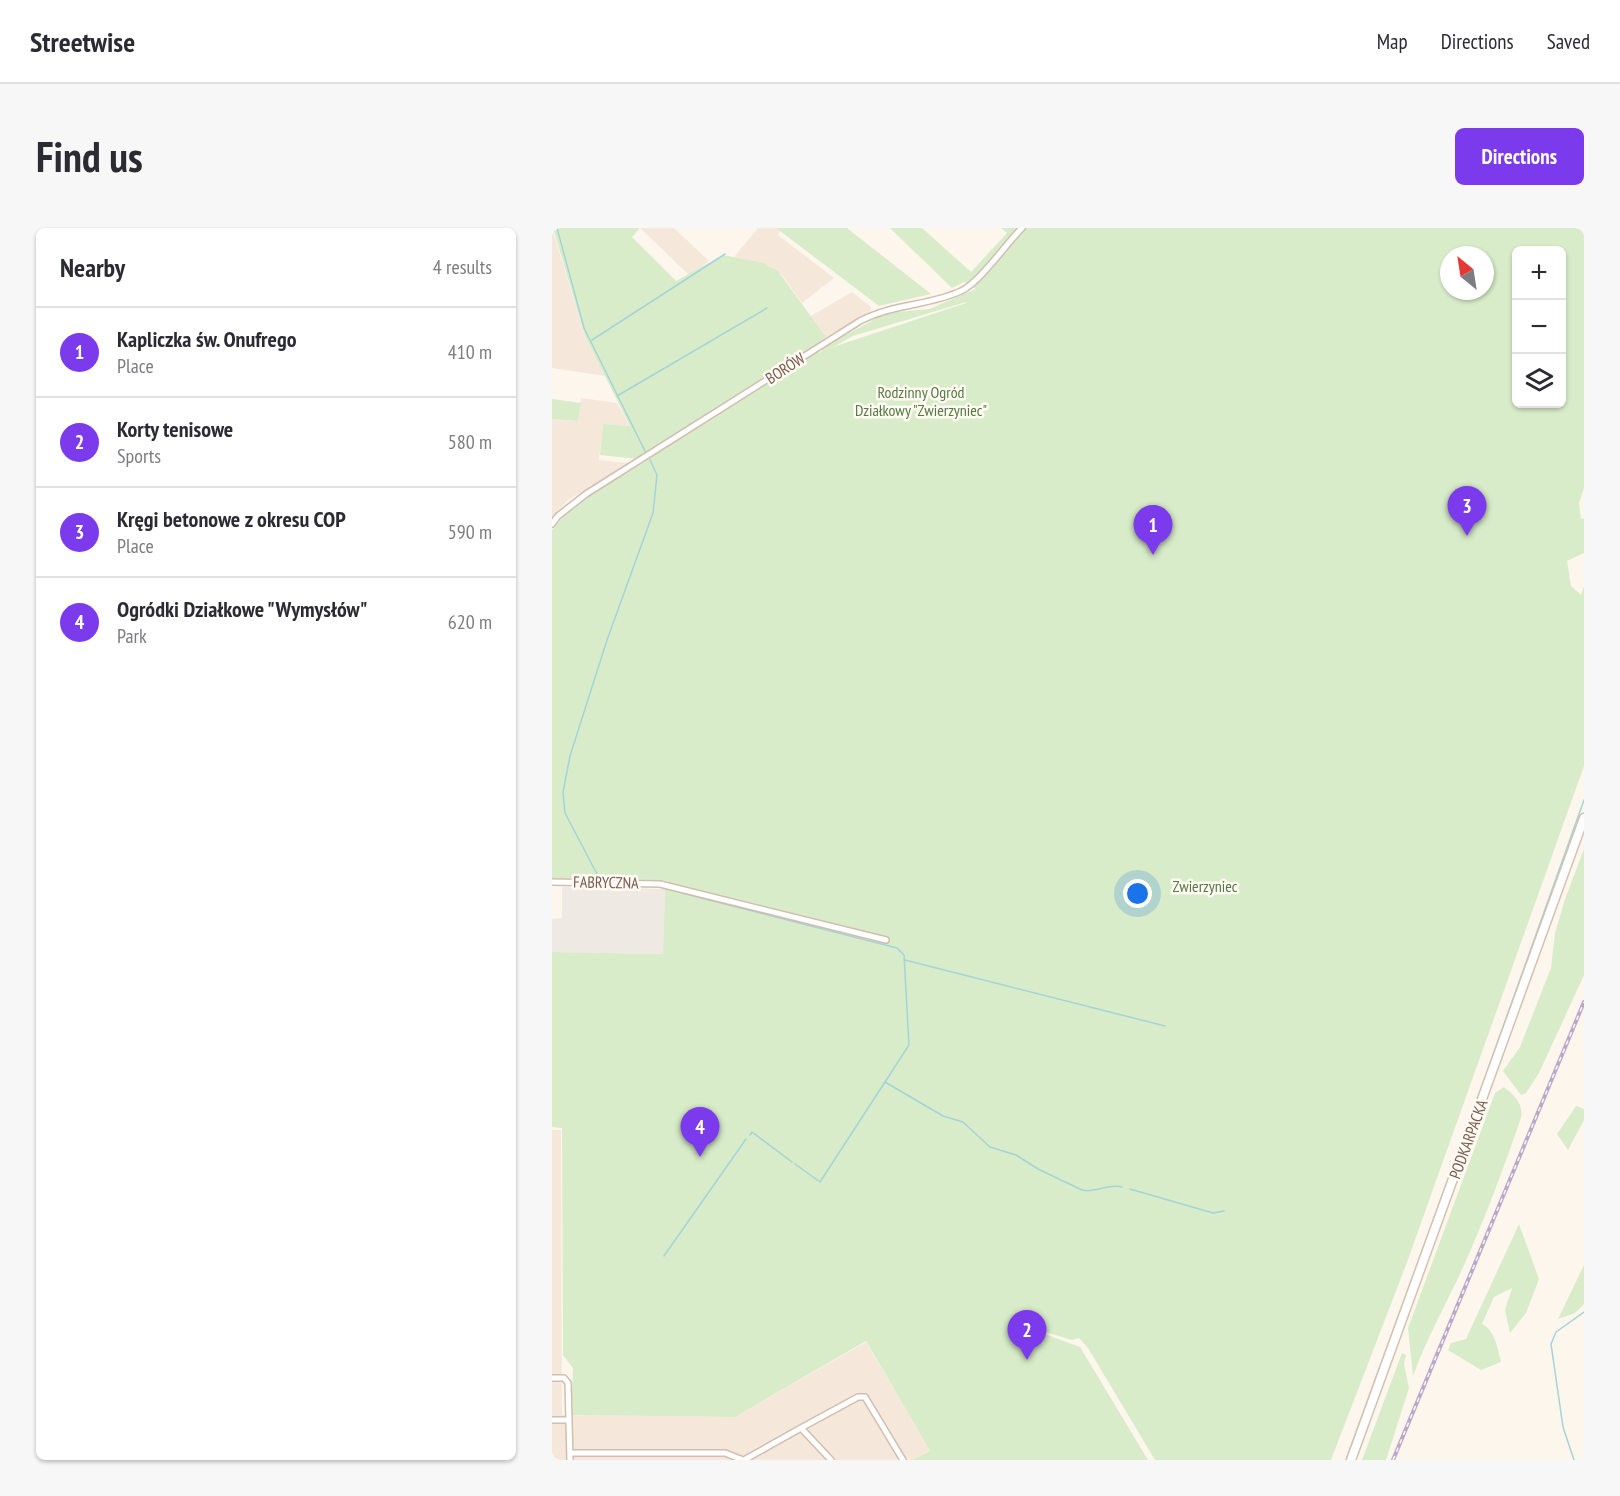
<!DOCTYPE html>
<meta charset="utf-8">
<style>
:root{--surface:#fff;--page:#f7f7f7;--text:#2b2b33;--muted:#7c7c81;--line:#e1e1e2;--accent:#7c3aed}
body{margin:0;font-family:"PT Sans Narrow",sans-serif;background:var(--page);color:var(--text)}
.controls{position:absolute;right:18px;top:18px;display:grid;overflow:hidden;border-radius:9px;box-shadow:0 2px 4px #0004}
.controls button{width:54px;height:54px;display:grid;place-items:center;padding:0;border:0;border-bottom:2px solid var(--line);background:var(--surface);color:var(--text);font:30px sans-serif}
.compass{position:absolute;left:888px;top:18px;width:54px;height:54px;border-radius:50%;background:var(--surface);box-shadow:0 2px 4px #0004;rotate:330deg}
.you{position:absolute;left:586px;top:666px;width:21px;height:21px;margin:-15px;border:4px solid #fff;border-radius:50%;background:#1a73e8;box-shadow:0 0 0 9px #1a73e833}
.badge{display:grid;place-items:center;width:39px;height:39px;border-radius:50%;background:var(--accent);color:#fff;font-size:20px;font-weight:700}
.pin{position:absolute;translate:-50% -50px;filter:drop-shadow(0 2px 3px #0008)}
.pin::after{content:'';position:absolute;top:32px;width:21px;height:18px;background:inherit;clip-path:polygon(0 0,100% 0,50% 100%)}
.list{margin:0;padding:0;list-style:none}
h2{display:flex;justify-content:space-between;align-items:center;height:78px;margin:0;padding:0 24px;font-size:26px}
h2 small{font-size:20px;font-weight:400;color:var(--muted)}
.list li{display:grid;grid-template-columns:39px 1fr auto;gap:18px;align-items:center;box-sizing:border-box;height:90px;padding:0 24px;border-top:2px solid var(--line)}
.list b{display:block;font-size:22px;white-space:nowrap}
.list p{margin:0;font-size:20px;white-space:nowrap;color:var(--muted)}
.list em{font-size:20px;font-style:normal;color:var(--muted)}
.icon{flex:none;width:33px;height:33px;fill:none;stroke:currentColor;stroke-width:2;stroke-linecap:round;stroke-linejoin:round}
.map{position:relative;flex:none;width:1032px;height:1232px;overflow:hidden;border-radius:9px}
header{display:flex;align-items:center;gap:36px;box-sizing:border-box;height:84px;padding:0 30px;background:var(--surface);border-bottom:2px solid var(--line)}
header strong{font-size:28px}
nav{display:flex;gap:33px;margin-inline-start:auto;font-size:21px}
.intro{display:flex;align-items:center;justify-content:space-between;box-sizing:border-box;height:144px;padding:0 36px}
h1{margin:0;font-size:42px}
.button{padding:15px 27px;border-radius:9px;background:var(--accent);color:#fff;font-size:21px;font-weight:700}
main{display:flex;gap:36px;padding:0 36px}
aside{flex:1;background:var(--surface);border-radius:9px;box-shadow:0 2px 4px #0004}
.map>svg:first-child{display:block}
</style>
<header>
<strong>Streetwise</strong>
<nav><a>Map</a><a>Directions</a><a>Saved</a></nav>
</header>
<div class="intro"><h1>Find us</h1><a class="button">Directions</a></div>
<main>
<aside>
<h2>Nearby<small>4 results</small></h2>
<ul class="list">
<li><span class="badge">1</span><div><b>Kapliczka św. Onufrego</b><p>Place</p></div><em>410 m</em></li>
<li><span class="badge">2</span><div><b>Korty tenisowe</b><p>Sports</p></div><em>580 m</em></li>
<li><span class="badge">3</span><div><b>Kręgi betonowe z okresu COP</b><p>Place</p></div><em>590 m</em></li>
<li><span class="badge">4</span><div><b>Ogródki Działkowe &quot;Wymysłów&quot;</b><p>Park</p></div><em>620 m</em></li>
</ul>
</aside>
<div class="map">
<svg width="1032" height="1232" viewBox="0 0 1032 1232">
<rect width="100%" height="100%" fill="#fdf6ec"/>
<path fill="#f5e8da" d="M0 0 33 108 53 148 0 140Z
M88 0H122L157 33 137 47Z
M206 0H224L228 3 226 7 282 50 250 75 230 47 218 38 182 29Z
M300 64 319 79V83L274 109 259 88Z
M29 170 65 175 78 198 51 196 47 232 77 235 16 272 0 289V191L26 193Z
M0 902H9L10 1187 183 1189 314 1114 378 1223 360 1232H0Z"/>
<path fill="#efe9e4" d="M10 659 113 661 111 726 0 724V691L10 690Z"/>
<path fill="#d8ecc9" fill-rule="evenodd" d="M1 0H88L80 9 124 53 171 27 211 35 226 43 274 109 266 115 267 125 279 115 334 85 377 81 424 61 412 54 400 60 338 0H370L419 44 455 5 449 0H1032V260L1027 275 1029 291 1032 290V325L1015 333 1019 358 1029 367 1032 358V538L854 1037 779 1232H603L536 1120 527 1110 520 1112 457 1093 528 1119 596 1232H360L378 1223 314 1113 183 1189 19 1187 21 1140 11 1127 10 900 0 899V724L111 726 113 661 118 658 116 653 106 652 0 650V302L21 278 94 233 92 228 86 231 48 227 51 196 78 198 33 108ZM964 22H1010V176H964ZM897 27H933V63H897ZM414 74V75L281 119 301 108Z
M224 0H295L379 66 327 78Z
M0 171 29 175 26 193 0 191Z
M1032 621V747L987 845 974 865 969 867 951 843 968 819 999 740 1003 705 1013 671Z
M952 859C962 867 972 876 969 890 952 939 934 988 913 1035 896 1073 875 1109 861 1148L856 1100 943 865Z
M1024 878 1032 881V892L1016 922 1005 906Z
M967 996 987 1051 974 1085 958 1105 953 1082 960 1060 942 1069 930 1096C943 1102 946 1121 949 1134L929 1142 896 1122 899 1115 914 1111Z
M1032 1037V1076L1023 1085 1006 1091Z
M850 1125 854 1127 852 1136 857 1160 834 1232H810Z"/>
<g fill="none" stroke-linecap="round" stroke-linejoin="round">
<path stroke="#a5d3da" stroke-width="1.5" d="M5 0 32 100 94 225
M40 112 173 26
M65 168 215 80
M46 648 13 585 11 564 18 528 55 412 101 285 105 247 98 232
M130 665 345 720 352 727 357 817 268 954 243 936
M353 732 613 798
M936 841 1032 572
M333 854 391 888 411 894 438 919 464 927 486 941 530 962C541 966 557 955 570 959
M198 907 200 904 240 934
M578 961 661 985 672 983
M112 1028 194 911
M794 1232 934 847
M1022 1232 1011 1199 999 1116 1004 1104 1032 1084"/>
<g stroke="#d1beb0" stroke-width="8">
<path id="minor" d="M0 296 6 288 34 266 308 93C343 75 377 78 409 63 426 56 455 15 470 0
M0 654 108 656 334 712
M0 1150H12L16 1155 18 1232
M0 1192H16
M249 1200 306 1169H313L351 1232
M18 1225H173L191 1232
M192 1232 249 1200 279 1232"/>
</g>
<g stroke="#d6c0b0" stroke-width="11">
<path id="secondary" d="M799 1232 1032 590"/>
</g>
<use href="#minor" stroke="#fff" stroke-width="5"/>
<use href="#secondary" stroke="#fff" stroke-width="8"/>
<g stroke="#b9a8c9" stroke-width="4">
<path id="rail" d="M841 1232 1032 774"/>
</g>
<use href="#rail" stroke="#fffaf3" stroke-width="1.5" stroke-dasharray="4.5" stroke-linecap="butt"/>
</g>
<g text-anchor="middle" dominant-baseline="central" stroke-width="5" stroke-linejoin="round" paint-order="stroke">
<g font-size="16" fill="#7a5c4d" stroke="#fffaf3">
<text transform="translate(233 140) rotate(-33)">BORÓW</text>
<text transform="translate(54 654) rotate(1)">FABRYCZNA</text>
<text transform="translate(916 911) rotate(-70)">PODKARPACKA</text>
</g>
<g font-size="16" fill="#537a41" stroke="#fffaf3">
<text x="369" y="164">Rodzinny Ogród<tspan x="369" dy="18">Działkowy "Zwierzyniec"</tspan></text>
<text x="653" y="658">Zwierzyniec</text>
</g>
</g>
</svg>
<div class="controls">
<button>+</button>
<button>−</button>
<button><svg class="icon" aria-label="layers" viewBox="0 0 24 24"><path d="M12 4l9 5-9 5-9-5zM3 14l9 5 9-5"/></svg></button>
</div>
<svg class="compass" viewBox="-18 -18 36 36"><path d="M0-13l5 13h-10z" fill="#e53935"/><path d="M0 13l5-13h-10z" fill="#7c7c81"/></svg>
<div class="you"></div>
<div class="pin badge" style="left:601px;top:327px">1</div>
<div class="pin badge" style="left:475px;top:1132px">2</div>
<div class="pin badge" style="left:915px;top:308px">3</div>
<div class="pin badge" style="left:148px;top:929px">4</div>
</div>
</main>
